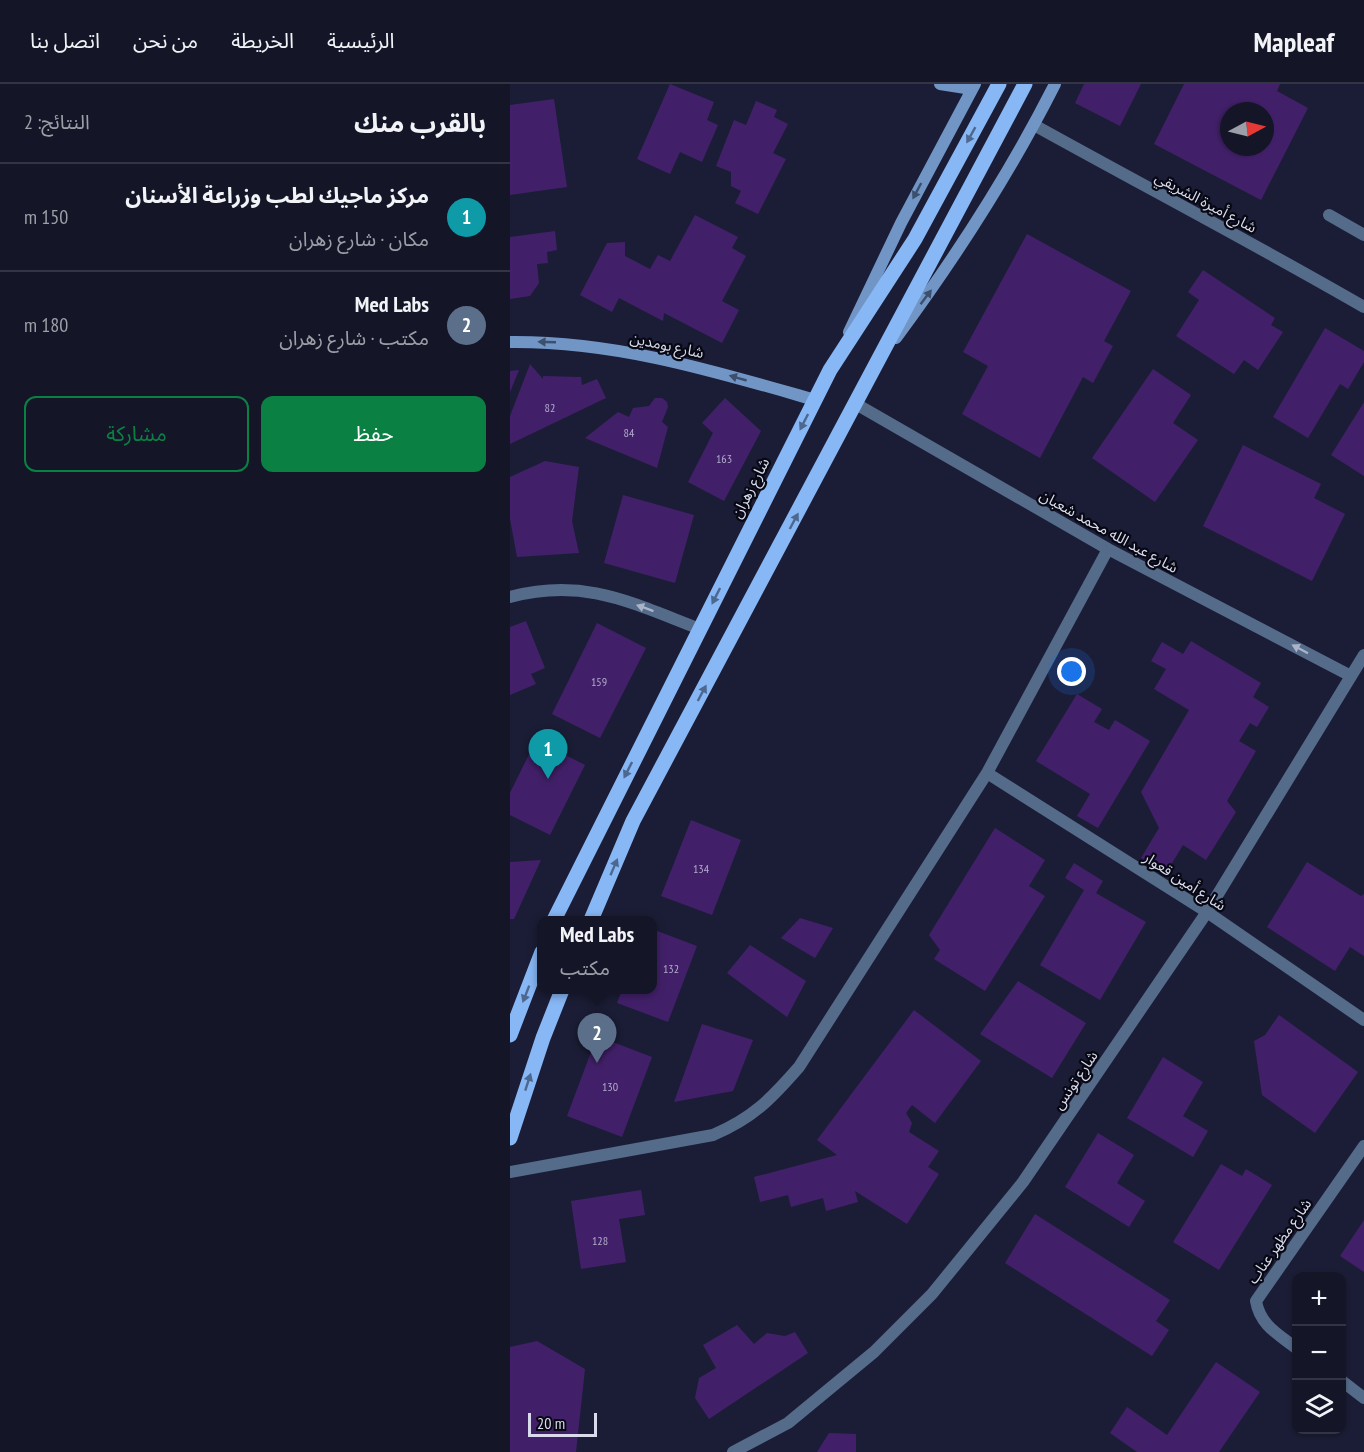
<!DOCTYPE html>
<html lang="ar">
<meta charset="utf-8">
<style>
:root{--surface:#141628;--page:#212334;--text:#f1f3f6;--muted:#9d9fa8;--line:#333545;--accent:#0b8043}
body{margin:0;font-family:"PT Sans Narrow","Noto Sans Arabic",sans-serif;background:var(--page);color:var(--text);direction:rtl}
.controls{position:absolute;right:18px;bottom:18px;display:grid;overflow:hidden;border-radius:12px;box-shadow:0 2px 4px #0004}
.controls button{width:54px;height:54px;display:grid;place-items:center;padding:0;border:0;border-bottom:2px solid var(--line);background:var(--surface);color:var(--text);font:30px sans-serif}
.compass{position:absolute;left:710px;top:18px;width:54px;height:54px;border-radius:50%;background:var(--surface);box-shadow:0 2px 4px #0004;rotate:83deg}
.scale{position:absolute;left:18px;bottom:15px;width:69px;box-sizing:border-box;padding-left:6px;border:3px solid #d8dbec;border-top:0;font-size:16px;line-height:21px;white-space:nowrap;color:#d8dbec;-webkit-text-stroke:4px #070813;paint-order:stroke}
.you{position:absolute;left:562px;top:588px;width:21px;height:21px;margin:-15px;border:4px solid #fff;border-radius:50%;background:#1a73e8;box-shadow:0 0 0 9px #1a73e833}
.badge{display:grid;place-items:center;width:39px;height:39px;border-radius:50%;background:var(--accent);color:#fff;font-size:20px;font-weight:700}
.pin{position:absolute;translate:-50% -50px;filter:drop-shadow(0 2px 3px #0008)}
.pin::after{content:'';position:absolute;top:32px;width:21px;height:18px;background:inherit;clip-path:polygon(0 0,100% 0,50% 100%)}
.popup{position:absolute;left:27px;top:832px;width:120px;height:78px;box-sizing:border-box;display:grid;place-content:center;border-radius:12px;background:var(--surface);filter:drop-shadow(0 2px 4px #0005);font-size:20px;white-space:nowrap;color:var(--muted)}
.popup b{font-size:22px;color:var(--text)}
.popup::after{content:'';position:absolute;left:50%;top:100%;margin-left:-12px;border:12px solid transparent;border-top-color:var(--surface)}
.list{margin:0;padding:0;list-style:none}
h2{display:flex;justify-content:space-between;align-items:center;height:78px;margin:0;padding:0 24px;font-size:26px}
h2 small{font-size:20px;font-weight:400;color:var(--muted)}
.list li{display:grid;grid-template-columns:39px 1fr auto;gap:18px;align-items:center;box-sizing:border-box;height:108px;padding:0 24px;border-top:2px solid var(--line)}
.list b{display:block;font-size:22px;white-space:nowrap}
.list p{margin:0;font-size:20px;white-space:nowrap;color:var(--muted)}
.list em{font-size:20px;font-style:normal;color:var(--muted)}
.actions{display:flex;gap:12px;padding:18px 24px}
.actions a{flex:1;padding:14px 0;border:2px solid var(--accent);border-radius:12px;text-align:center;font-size:21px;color:var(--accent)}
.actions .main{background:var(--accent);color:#fff}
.icon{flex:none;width:33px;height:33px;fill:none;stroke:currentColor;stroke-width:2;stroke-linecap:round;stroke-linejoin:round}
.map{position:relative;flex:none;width:854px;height:1368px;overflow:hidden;direction:ltr}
header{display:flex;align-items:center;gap:36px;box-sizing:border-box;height:84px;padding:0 30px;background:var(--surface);border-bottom:2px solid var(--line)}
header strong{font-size:28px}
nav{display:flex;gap:33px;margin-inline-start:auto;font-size:21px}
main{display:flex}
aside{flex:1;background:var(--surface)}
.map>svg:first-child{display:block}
</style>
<header>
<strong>Mapleaf</strong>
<nav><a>الرئيسية</a><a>الخريطة</a><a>من نحن</a><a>اتصل بنا</a></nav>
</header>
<main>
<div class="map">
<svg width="854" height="1368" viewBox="0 0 854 1368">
<rect width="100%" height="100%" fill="#1b1d36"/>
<path fill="#422069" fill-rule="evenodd" d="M160 0 204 18 197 36 208 41 192 78 170 68 160 90 127 75Z
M574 0H631L610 42 565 19Z
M674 0H770L767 7 798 24 751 116 644 60ZM719 27H755V63H719Z
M44 15 57 103 0 111V21Z
M246 17 267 26 264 33 278 40 263 69 276 75 248 130 225 119 231 107 221 102V88L206 82 224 36 236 41Z
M185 131 228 153 222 164 236 172 212 217 229 226 212 259 154 229 153 237 109 214 102 228 70 211 97 159 115 158V172L140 185 148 171 160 177Z
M45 147 47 166 37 168 38 179 27 180 29 199 20 212 0 215V153Z
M517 150 621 207 594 257 603 262 583 299 573 293 530 374 452 330 478 282 453 268Z
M693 186 765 234 761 241 773 248 748 286 734 276 724 290 666 252 689 216 678 208Z
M815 244 854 267V278L838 305 830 300 798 354 763 333Z
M20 280 33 295V292L71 293 72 301 87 295 96 314 0 360V332Z
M643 285 681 311 663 339 688 356 645 418 582 374Z
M9 286 0 308V287Z
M145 314H152L157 318 158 323 152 338 158 343 147 384 75 354 108 328 119 333 123 324 139 322Z
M215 314 251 347 214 417 178 398 203 349 192 339Z
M854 318V392L821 371Z
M733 361 811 400 804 414 835 430 802 497 693 442Z
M35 377 69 383 62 437 69 469 7 473 0 435V393Z
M113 411 184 431 165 499 94 479Z
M16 537 35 584 21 590 26 600 0 611V543Z
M87 539 136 564 90 654 42 630Z
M681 557 751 599 743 613 759 623 747 643 740 639 729 657 746 667 717 717 726 728 696 776 673 761 656 789 631 774 649 744 631 708 679 626 644 605 656 585 641 577 652 558 673 570Z
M567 610 592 625 584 638 599 646 605 636 640 657 588 744 567 732 580 710 526 677Z
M26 656 75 681 40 751 0 731V709Z
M181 736 231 756 202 831 151 812Z
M485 744 535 776 519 802 535 812 475 907 424 875 430 866 419 851Z
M31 776 4 835H0V778Z
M797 778 851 812 854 810V872L840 863 825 887 757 843Z
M564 779 593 797 586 809 636 838 590 916 530 881 574 806 555 794Z
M290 834 323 844 305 874 271 854Z
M142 845 187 862 158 938 107 919 112 906H142Z
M240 861 296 897 277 933 217 889Z
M508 897 576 939 542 994 470 950Z
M404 926 471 977 425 1039 402 1021 396 1029 402 1039 399 1048 429 1067 418 1083 429 1090 397 1140 345 1107 348 1118 316 1127 313 1114 281 1123 278 1111 250 1118 244 1093 327 1071 307 1056Z
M769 931 848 988 805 1049 752 1011 744 957 755 951Z
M192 940 243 956 223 1007 164 1018Z
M87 952 142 973 112 1053 57 1032Z
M653 973 693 998 673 1032 698 1047 683 1073 617 1034Z
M588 1049 624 1071 607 1099 635 1117 619 1143 555 1103Z
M711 1080 732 1092 736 1085 762 1101 709 1186 663 1158Z
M131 1106 135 1131 109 1135 116 1178 71 1185 61 1117Z
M525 1130 660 1216 646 1237 659 1246 642 1272 495 1179Z
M854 1136V1188L830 1172Z
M227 1241 244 1260 257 1249 275 1252 285 1248 298 1269 199 1335 185 1314 189 1294 206 1284 193 1261Z
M27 1257 75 1285 66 1368H0V1263Z
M706 1278 750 1308 709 1368H627L600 1349 617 1323 657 1351Z
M319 1349 346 1350V1368H307Z"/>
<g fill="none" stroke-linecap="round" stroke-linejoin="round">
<path stroke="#546b89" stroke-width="12" d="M819 131 854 151"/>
<path stroke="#546b89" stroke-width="12" d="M524 41C634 102 745 160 854 223
M346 320 598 465 841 592
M0 513C74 493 122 519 190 545
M477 689 697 828 854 936
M0 1088 203 1051C243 1034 261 1015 289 983L477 689 598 465
M786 1264C768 1250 750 1241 746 1217L854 1062
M832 1297 854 1314
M223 1368 278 1339 364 1268 422 1210 513 1098 697 828 854 571"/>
<path stroke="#7196c6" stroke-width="12" d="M430 0 462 5
M339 248 391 139 465 0
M386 254C445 174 500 89 545 0
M0 258C106 257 204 287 305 316"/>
<path stroke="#87b7f5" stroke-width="15" d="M44 836 320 286 405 155 489 0
M81 836 123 737 515 0
M0 951 32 868
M0 1054 33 954 52 906"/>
</g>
<defs><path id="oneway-solid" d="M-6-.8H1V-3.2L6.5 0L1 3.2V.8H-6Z" transform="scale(1.5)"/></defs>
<g fill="#4d688f">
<use href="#oneway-solid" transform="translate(461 51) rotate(119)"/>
<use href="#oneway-solid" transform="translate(294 338) rotate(117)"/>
<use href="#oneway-solid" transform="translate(284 437) rotate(-62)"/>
<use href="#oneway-solid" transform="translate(206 512) rotate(117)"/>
<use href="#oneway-solid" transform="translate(192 609) rotate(-62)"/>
<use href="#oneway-solid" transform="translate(118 686) rotate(117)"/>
<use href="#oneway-solid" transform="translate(104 783) rotate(-67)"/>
<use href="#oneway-solid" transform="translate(16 910) rotate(111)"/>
<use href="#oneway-solid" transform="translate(18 998) rotate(-72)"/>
</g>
<g fill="#3c4f6c">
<use href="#oneway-solid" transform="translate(407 107) rotate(118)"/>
<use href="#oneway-solid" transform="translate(416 213) rotate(-53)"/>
<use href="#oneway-solid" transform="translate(37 258) rotate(-178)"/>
<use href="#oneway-solid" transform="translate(228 294) rotate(-164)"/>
</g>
<g fill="#aab4c9">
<use href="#oneway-solid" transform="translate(135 524) rotate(-160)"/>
<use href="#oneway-solid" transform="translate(790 565) rotate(-152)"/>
</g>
<g text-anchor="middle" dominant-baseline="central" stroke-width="4.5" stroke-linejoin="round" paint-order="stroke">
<g font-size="12" fill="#b2accb">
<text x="40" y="323">82</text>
<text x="119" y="348">84</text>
<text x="214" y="374">163</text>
<text x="89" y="597">159</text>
<text x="191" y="784">134</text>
<text x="161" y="884">132</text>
<text x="100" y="1002">130</text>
<text x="90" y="1156">128</text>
</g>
<g font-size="15" fill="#d8dbec" stroke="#070813">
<text transform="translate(696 118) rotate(28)">شارع أميرة الشريقي</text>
<text transform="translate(157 261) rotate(12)">شارع بومدين</text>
<text transform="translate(240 404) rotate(-63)">شارع زهران</text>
<text transform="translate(599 447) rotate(29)">شارع عبد الله محمد شعبان</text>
<text transform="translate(675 797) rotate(33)">شارع أمين قعوار</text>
<text transform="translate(565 996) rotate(-56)">شارع تونس</text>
<text transform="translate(769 1157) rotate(-55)">شارع مظهر عناب</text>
</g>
</g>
</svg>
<div class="controls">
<button>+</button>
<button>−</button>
<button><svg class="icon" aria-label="layers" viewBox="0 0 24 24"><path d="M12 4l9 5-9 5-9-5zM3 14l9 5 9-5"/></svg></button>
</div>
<svg class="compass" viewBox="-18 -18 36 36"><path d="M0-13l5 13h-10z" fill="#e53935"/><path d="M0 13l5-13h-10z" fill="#9d9fa8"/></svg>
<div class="scale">20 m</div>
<div class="you"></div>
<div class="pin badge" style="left:38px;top:695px;background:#0f9aa8">1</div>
<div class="pin badge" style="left:87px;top:979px;background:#5c6f8a">2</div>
<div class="popup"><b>Med Labs</b>مكتب</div>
</div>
<aside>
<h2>بالقرب منك<small>النتائج: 2</small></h2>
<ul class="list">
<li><span class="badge" style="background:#0f9aa8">1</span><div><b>مركز ماجيك لطب وزراعة الأسنان</b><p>مكان · شارع زهران</p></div><em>150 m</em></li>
<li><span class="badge" style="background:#5c6f8a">2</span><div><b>Med Labs</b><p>مكتب · شارع زهران</p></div><em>180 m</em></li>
</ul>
<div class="actions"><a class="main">حفظ</a><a>مشاركة</a></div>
</aside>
</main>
